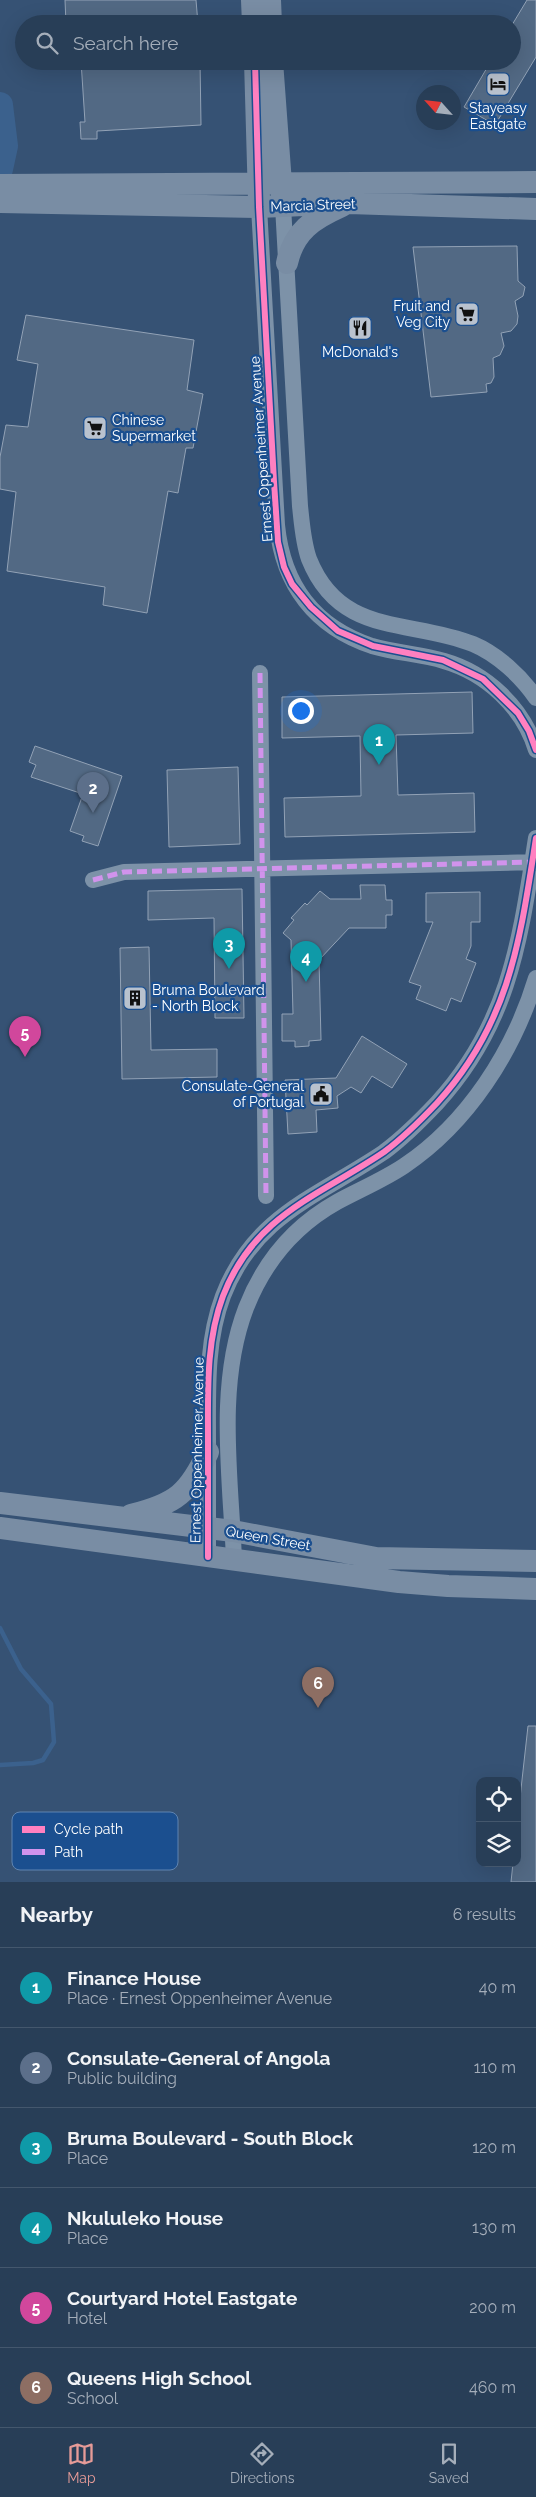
<!DOCTYPE html>
<meta charset="utf-8">
<style>
:root{--surface:#283e57;--page:#30455d;--text:#f1f3f6;--muted:#a5aeba;--line:#44576d;--accent:#e69b98}
body{margin:0;font-family:Raleway,sans-serif;background:var(--page);color:var(--text)}
.controls{position:absolute;right:15px;bottom:15px;display:grid;overflow:hidden;border-radius:10px;box-shadow:0 5px 20px #0002}
.controls button{width:45px;height:45px;display:grid;place-items:center;padding:0;border:0;border-bottom:1px solid var(--line);background:var(--surface);color:var(--text);font:25px sans-serif}
.compass{position:absolute;left:416px;top:85px;width:45px;height:45px;border-radius:50%;background:var(--surface);box-shadow:0 5px 20px #0002;rotate:297deg}
.you{position:absolute;left:300px;top:710px;width:18px;height:18px;margin:-12px;border:4px solid #fff;border-radius:50%;background:#1a73e8;box-shadow:0 0 0 8px #1a73e833}
.badge{display:grid;place-items:center;width:32px;height:32px;border-radius:50%;background:var(--accent);color:#fff;font-size:16px;font-weight:700}
.pin{position:absolute;translate:-50% -41px;filter:drop-shadow(0 1px 2px #0008)}
.pin::after{content:'';position:absolute;top:26px;width:18px;height:15px;background:inherit;clip-path:polygon(0 0,100% 0,50% 100%)}
.list{margin:0;padding:0;list-style:none}
h2{display:flex;justify-content:space-between;align-items:center;height:65px;margin:0;padding:0 20px;font-size:21px}
h2 small{font-size:16px;font-weight:400;color:var(--muted)}
.list li{display:grid;grid-template-columns:32px 1fr auto;gap:15px;align-items:center;box-sizing:border-box;height:80px;padding:0 20px;border-top:1px solid var(--line)}
.list b{display:block;font-size:19px;white-space:nowrap}
.list p{margin:0;font-size:16px;white-space:nowrap;color:var(--muted)}
.list em{font-size:16px;font-style:normal;color:var(--muted)}
.icon{flex:none;width:28px;height:28px;fill:none;stroke:currentColor;stroke-width:2;stroke-linecap:round;stroke-linejoin:round}
.map{position:relative;flex:none;width:536px;height:1882px;overflow:hidden}
.search{position:absolute;background:var(--surface);box-shadow:0 5px 20px #0002;left:15px;right:15px;top:15px;height:55px;display:flex;align-items:center;gap:12px;box-sizing:border-box;padding:0 18px;border-radius:28px;color:var(--muted);font-size:19px}
.sheet{height:545px;background:var(--surface)}
nav{display:flex;justify-content:space-around;align-items:center;box-sizing:border-box;height:70px;border-top:1px solid var(--line);background:var(--surface);font-size:14px;color:var(--muted)}
nav a{display:grid;justify-items:center;gap:2px}
nav .on{color:var(--accent)}
.map>svg:first-child{display:block}
</style>
<div class="map">
<svg width="536" height="1882" viewBox="0 0 536 1882">
<rect width="100%" height="100%" fill="#365274"/>
<g fill="none" stroke-linecap="round" stroke-linejoin="round">
<path stroke="#3b618d" stroke-width="4.5" d="M0 1628 21 1669 51 1704 54 1742 43 1760 33 1763 0 1765"/>
<path stroke="#3b618d" stroke-width="26" d="M0 105 5 146 0 169"/>
</g>
<path fill="#526984" stroke="#92a2b6" d="M65 0H196L198 24H66Z
M527 0H536V57L495 125 464 107 491 61H512V25Z
M81 61H200L201 125 97 131V139H81L80 122H85Z
M517 246 518 281 525 287 523 296 515 301 518 316 517 324 511 331 501 333 504 346 500 355 493 358 494 377 491 383 486 384 487 392 431 397 413 247Z
M26 315 194 340 187 390 203 394 193 448H186L178 493 168 491 147 613 103 605 105 587 7 571 16 492 0 489V457L6 425 28 427 38 364 17 360Z
M472 692 473 733 396 735 398 795 474 793 475 832 285 837 284 798 361 796 360 736 282 738V697Z
M35 746 122 776 98 846 82 841 84 836 70 831 83 794 31 777 36 765 29 762Z
M238 767 240 844 169 847 167 770Z
M360 885H385L386 900H392V915H386V928H349L319 960 321 1040 309 1041V1046L295 1047V1041H282V1014H293L291 940 283 933 294 920 291 918 305 903 307 905 320 891 330 899H361Z
M242 889 244 1018H215L214 918 148 920V891Z
M480 892V922H471V946L466 959 476 963 461 1002 451 998 446 1011 416 999 421 986 409 982 433 922H426V893Z
M149 947 151 1050 217 1049V1077L122 1079 120 948Z
M362 1036 407 1064 392 1088 372 1076 361 1093 351 1087 337 1096 338 1108 316 1110 317 1132 288 1134 285 1080 336 1078Z
M528 1726H536V1882H511L513 1863H517V1825Z"/>
<g fill="none" stroke-linecap="round" stroke-linejoin="round">
<path stroke="#7d92a8" stroke-width="16" d="M283 206 300 506C302 524 303 542 309 559 340 637 410 619 473 644 497 654 521 676 536 698
M259 207 277 525C283 585 315 627 372 646 396 653 421 654 444 661 486 673 523 707 536 750
M260 673 266 1196
M93 880 124 872 536 862
M208 1557C208 1518 208 1478 208 1438 208 1390 206 1341 223 1296 254 1215 319 1196 384 1152 403 1138 421 1120 437 1103 510 1023 520 940 536 838
M234 1560C231 1479 216 1386 246 1308 264 1262 294 1226 337 1202 359 1190 383 1180 404 1166 468 1123 514 1051 536 978"/>
<path stroke="#798da4" stroke-width="22" d="M252 0 253 24
M270 0 271 24
M255 61 259 200
M272 61 282 197
M0 185 536 182
M0 202 259 207 349 203 536 209
M287 263C294 231 313 219 342 206
M0 1503 233 1531 376 1558 536 1561
M131 1515C176 1504 189 1493 208 1452
M0 1528 399 1582 448 1586 536 1589"/>
<path stroke="#d193ec" stroke-width="5" stroke-dasharray="10 5" stroke-linecap="butt" d="M260 673 266 1196
M93 880 124 872 536 862"/>
<g stroke="#1b4f8f" stroke-width="9">
<path id="cycleway" d="M255 61 259 207 274 482 278 542 284 567 292 584 311 607 338 631 373 646 443 660 483 679 518 713 529 731 536 750
M208 1557C208 1518 208 1478 208 1438 208 1390 206 1341 223 1296 254 1215 319 1196 384 1152 403 1138 421 1120 437 1103 510 1023 520 940 536 838"/>
</g>
<use href="#cycleway" stroke="#ff80c0" stroke-width="6"/>
</g>
<defs>
<g id="hotel-square" transform="scale(1.25)"><rect x="-9" y="-9" width="18" height="18" rx="4" fill="#b9c2ce" stroke="#1b4f8f"/><path d="M-6-4.5h1.5V1H6V5H4.5V3h-9V5H-6ZM-4 0a1.8 1.8 0 1 1 3.6 0ZM.5 0V-2.5h3Q6-2.5 6 0Z" fill="#111"/></g>
<g id="supermarket-square" transform="scale(1.25)"><rect x="-9" y="-9" width="18" height="18" rx="4" fill="#b9c2ce" stroke="#1b4f8f"/><path d="M-6-5.5h2.5l.6 2H6L4.5 2H-2.5L-4.4-4H-6ZM-1.5 3.2a1.3 1.3 0 1 0 .1 0ZM3 3.2a1.3 1.3 0 1 0 .1 0Z" fill="#111"/></g>
<g id="restaurant-square" transform="scale(1.25)"><rect x="-9" y="-9" width="18" height="18" rx="4" fill="#b9c2ce" stroke="#1b4f8f"/><path d="M-5-6h1v4h1v-4h1v4h1v-4h1v5L-1.5 .5V6h-2V.5L-5-1ZM5-6V6H3V1.5H1.5Q1.5-4 5-6Z" fill="#111"/></g>
<g id="building-square" transform="scale(1.25)"><rect x="-9" y="-9" width="18" height="18" rx="4" fill="#b9c2ce" stroke="#1b4f8f"/><path d="M-4-6H4V6H1V3H-1V6H-4ZM-2.5-4.3h1.7v1.8h-1.7ZM.8-4.3h1.7v1.8H.8ZM-2.5-1h1.7V.8h-1.7ZM.8-1h1.7V.8H.8Z" fill="#111"/></g>
<g id="civic-square" transform="scale(1.25)"><rect x="-9" y="-9" width="18" height="18" rx="4" fill="#b9c2ce" stroke="#1b4f8f"/><path d="M-.6-6.5H3V-4.5H.6V-3L4-1V1h2V6H-6V1h2V-1L-.6-3ZM-1.2 2.5V6h2.4V2.5Z" fill="#111"/></g>
</defs>
<g fill-rule="evenodd">
<use href="#hotel-square" x="498" y="84"/>
<use href="#supermarket-square" x="467" y="314"/>
<use href="#restaurant-square" x="360" y="328"/>
<use href="#supermarket-square" x="95" y="428"/>
<use href="#building-square" x="135" y="998"/>
<use href="#civic-square" x="321" y="1094"/>
</g>
<g text-anchor="middle" dominant-baseline="central" stroke-width="4.5" stroke-linejoin="round" paint-order="stroke">
<g font-size="14" fill="#fff" stroke="#1b4f8f">
<text x="498" y="108">Stayeasy<tspan x="498" dy="16">Eastgate</tspan></text>
<text x="450" y="306" text-anchor="end">Fruit and<tspan x="450" dy="16">Veg City</tspan></text>
<text x="360" y="352">McDonald's</text>
<text x="112" y="420" text-anchor="start">Chinese<tspan x="112" dy="16">Supermarket</tspan></text>
<text x="152" y="990" text-anchor="start">Bruma Boulevard<tspan x="152" dy="16">- North Block</tspan></text>
<text x="304" y="1086" text-anchor="end">Consulate-General<tspan x="304" dy="16">of Portugal</tspan></text>
</g>
<g font-size="14" fill="#fff" stroke="#1b4f8f">
<text transform="translate(313 205) rotate(-2)">Marcia Street</text>
<text transform="translate(261 449) rotate(-94)">Ernest Oppenheimer Avenue</text>
<text transform="translate(197 1450) rotate(-89)">Ernest Oppenheimer Avenue</text>
<text transform="translate(268 1538) rotate(10)">Queen Street</text>
</g>
</g>
<rect x="12" y="1812" width="166" height="58" rx="8" fill="#1b4f8f" stroke="#5f84b1" stroke-width="1"/>
<rect x="22" y="1826" width="23" height="7" fill="#ff80c0"/>
<rect x="22" y="1849" width="23" height="6" fill="#d193ec"/>
<g font-size="14" fill="#fff">
<text x="54" y="1834">Cycle path</text>
<text x="54" y="1857">Path</text>
</g>
</svg>
<div class="controls">
<button><svg class="icon" aria-label="locate" viewBox="0 0 24 24"><circle cx="12" cy="12" r="6"/><path d="M12 2v4M12 18v4M2 12h4M18 12h4"/></svg></button>
<button><svg class="icon" aria-label="layers" viewBox="0 0 24 24"><path d="M12 4l9 5-9 5-9-5zM3 14l9 5 9-5"/></svg></button>
</div>
<svg class="compass" viewBox="-18 -18 36 36"><path d="M0-13l5 13h-10z" fill="#e53935"/><path d="M0 13l5-13h-10z" fill="#a5aeba"/></svg>
<div class="you"></div>
<div class="pin badge" style="left:379px;top:765px;background:#0f9aa8">1</div>
<div class="pin badge" style="left:93px;top:813px;background:#5c6f8a">2</div>
<div class="pin badge" style="left:229px;top:969px;background:#0f9aa8">3</div>
<div class="pin badge" style="left:306px;top:982px;background:#0f9aa8">4</div>
<div class="pin badge" style="left:25px;top:1057px;background:#d1479c">5</div>
<div class="pin badge" style="left:318px;top:1708px;background:#8d6e63">6</div>
<div class="search"><svg class="icon" aria-label="search" viewBox="0 0 24 24"><circle cx="10" cy="10" r="6"/><path d="M15 15l6 6"/></svg>Search here</div>
</div>
<section class="sheet">
<h2>Nearby<small>6 results</small></h2>
<ul class="list">
<li><span class="badge" style="background:#0f9aa8">1</span><div><b>Finance House</b><p>Place · Ernest Oppenheimer Avenue</p></div><em>40 m</em></li>
<li><span class="badge" style="background:#5c6f8a">2</span><div><b>Consulate-General of Angola</b><p>Public building</p></div><em>110 m</em></li>
<li><span class="badge" style="background:#0f9aa8">3</span><div><b>Bruma Boulevard - South Block</b><p>Place</p></div><em>120 m</em></li>
<li><span class="badge" style="background:#0f9aa8">4</span><div><b>Nkululeko House</b><p>Place</p></div><em>130 m</em></li>
<li><span class="badge" style="background:#d1479c">5</span><div><b>Courtyard Hotel Eastgate</b><p>Hotel</p></div><em>200 m</em></li>
<li><span class="badge" style="background:#8d6e63">6</span><div><b>Queens High School</b><p>School</p></div><em>460 m</em></li>
</ul>
</section>
<nav>
<a class="on"><svg class="icon" aria-label="map" viewBox="0 0 24 24"><path d="M3 6l6-2 6 2 6-2v14l-6 2-6-2-6 2zM9 4v14M15 6v14"/></svg>Map</a>
<a><svg class="icon" aria-label="directions" viewBox="0 0 24 24"><path d="M12 3l9 9-9 9-9-9zM9 14v-3h6M13 9l2 2-2 2"/></svg>Directions</a>
<a><svg class="icon" aria-label="saved" viewBox="0 0 24 24"><path d="M7 4h10v16l-5-4-5 4z"/></svg>Saved</a>
</nav>
